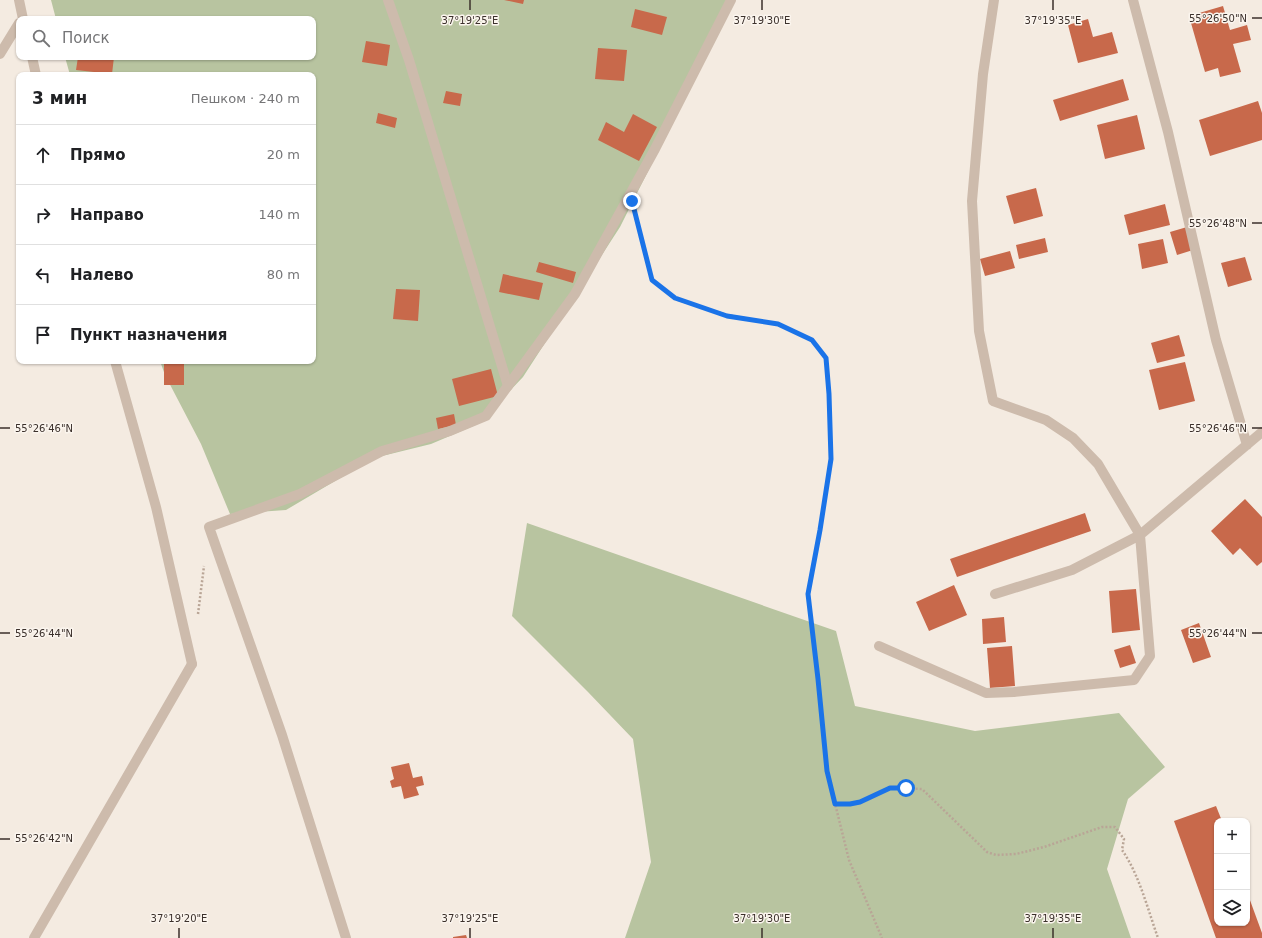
<!DOCTYPE html>
<html lang="ru">
<meta charset="utf-8">
<style>
:root{--surface:#fff;--page:#f2f2f2;--text:#202124;--muted:#757577;--line:#e0e0e0}
body{margin:0;font-family:"DejaVu Sans",sans-serif;background:var(--page);color:var(--text)}
.controls{position:absolute;right:12px;bottom:12px;display:grid;overflow:hidden;border-radius:8px;box-shadow:0 1px 3px #0004}
.controls button{width:36px;height:36px;display:grid;place-items:center;padding:0;border:0;border-bottom:1px solid var(--line);background:var(--surface);color:var(--text);font:20px sans-serif}
.stop{position:absolute;width:12px;height:12px;margin:-9px;border:3px solid #1a73e8;border-radius:50%;background:#fff}
.stop.end{background:#1a73e8;border-color:#fff;box-shadow:0 1px 4px #0008}
.list{margin:0;padding:0;list-style:none}
h2{display:flex;justify-content:space-between;align-items:center;height:52px;margin:0;padding:0 16px;font-size:17px}
h2 small{font-size:13px;font-weight:400;color:var(--muted)}
.list li{display:grid;grid-template-columns:26px 1fr auto;gap:12px;align-items:center;box-sizing:border-box;height:60px;padding:0 16px;border-top:1px solid var(--line)}
.list b{display:block;font-size:15px;white-space:nowrap}
.list em{font-size:13px;font-style:normal;color:var(--muted)}
.icon{flex:none;width:22px;height:22px;fill:none;stroke:currentColor;stroke-width:2;stroke-linecap:round;stroke-linejoin:round}
.map{position:relative;flex:none;width:1262px;height:938px;overflow:hidden}
.search{position:absolute;background:var(--surface);box-shadow:0 1px 3px #0004;left:16px;top:16px;width:300px;height:44px;display:flex;align-items:center;gap:10px;box-sizing:border-box;padding:0 14px;border-radius:8px;color:var(--muted);font-size:15px}
.panel{position:absolute;background:var(--surface);box-shadow:0 1px 3px #0004;left:16px;top:72px;width:300px;height:292px;border-radius:8px}
.map>svg:first-child{display:block}
</style>
<div class="map">
<svg width="1262" height="938" viewBox="0 0 1262 938">
<rect width="100%" height="100%" fill="#f4ebe1"/>
<path fill="#b8c4a0" d="M51 0H734L620 227 523 377 478 424 431 444 374 458 286 510 230 514 201 444 165 375 160 361H313V75H70L65 57H313V19H56Z
M527 523 836 631 855 706 975 731 1119 713 1165 767 1128 799 1107 869 1131 938H625L651 862 633 739 588 692 512 616Z"/>
<path fill="#c8694b" d="M504 0H524L523 4Z
M1223 6 1230 30 1247 25 1251 40 1233 44 1241 72 1220 77 1218 68 1205 72 1189 16Z
M635 9 667 17 662 35 631 27Z
M1088 19 1093 37 1112 32 1118 53 1078 63 1068 25Z
M366 41 390 45 387 66 362 62Z
M598 48 627 50 624 81 595 79Z
M78 57H114L112 74 76 70Z
M1123 79 1129 100 1060 121 1053 100Z
M446 91 462 94 460 106 443 103Z
M1258 101 1262 113V140L1210 156 1199 120Z
M378 113 397 118 395 128 376 123Z
M633 114 657 127 639 161 598 140 606 122 624 132Z
M1137 115 1145 149 1105 159 1097 125Z
M1036 188 1043 216 1014 224 1006 196Z
M1165 204 1170 225 1129 235 1124 215Z
M1187 227 1193 250 1177 255 1170 232Z
M1045 238 1048 252 1019 259 1016 245Z
M1163 239 1168 263 1142 269 1138 244Z
M1010 251 1015 268 985 276 980 259Z
M1245 257 1252 280 1228 287 1221 263Z
M539 262 576 272 573 283 536 272Z
M503 274 543 283 539 300 499 292Z
M396 289 420 290 418 321 393 319Z
M1179 335 1185 356 1157 363 1151 343Z
M164 362H184V385H164Z
M1185 362 1195 401 1159 410 1149 370Z
M491 369 498 396 459 406 452 379Z
M454 414 456 425 438 429 436 418Z
M1245 499 1262 517V562L1257 566 1240 548 1233 555 1211 531Z
M1085 513 1091 531 957 577 950 559Z
M954 585 967 615 929 631 916 602Z
M1136 589 1140 630 1112 633 1109 591Z
M1004 617 1006 642 983 644 982 619Z
M1199 623 1211 657 1193 663 1181 630Z
M1130 645 1136 663 1120 668 1114 650Z
M1012 646 1015 686 990 688 987 648Z
M409 763 413 778 422 776 424 785 416 787 419 795 404 799 401 786 392 788 390 781 394 779 391 767Z
M1216 806 1222 821H1217V923H1247V892L1262 933V938H1216L1174 821Z
M466 935 467 938H453V937Z"/>
<g fill="none" stroke-linecap="round" stroke-linejoin="round">
<path stroke="#b9a596" stroke-width="2.5" stroke-dasharray="2 2" stroke-linecap="butt" d="M636 218 652 280 675 299 727 315 778 324 812 340 826 358 829 394 831 459 820 530 808 595 818 679 827 771 849 860 882 938
M198 614 204 566
M835 803 850 804 860 802 890 788 922 789 987 852 996 855 1016 854 1044 847 1102 827H1115L1124 839 1122 850C1139 874 1148 910 1158 938"/>
<path stroke="#cdbbac" stroke-width="10" d="M388 0 409 60 508 386
M0 54 19 23
M34 938 192 664"/>
<path stroke="#cdbbac" stroke-width="10" d="M19 0 23 19
M994 0 983 74 972 201 979 331 993 401 1046 420 1073 438 1098 464 1140 535 1072 570 995 594
M1133 0 1168 132 1216 340 1247 445
M32 57 36 75
M115 361 156 507 192 664
M879 646 986 693 1014 692 1134 680 1150 656 1140 535 1262 432
M346 938 282 735 209 527 300 494 382 451 450 431 486 416 575 294 655 149 731 0"/>
</g>
<g fill="none" stroke-linecap="round" stroke-linejoin="round">
<path stroke="#1a73e8" stroke-width="5" d="M632 201 652 280 675 298 727 316 778 324 812 340 826 358 829 394 831 459 820 530 808 594 818 679 827 771 835 804H850L860 802 890 788H906"/>
</g>
<path fill="none" stroke="#3b302b" stroke-width="1.5" d="M470 0V10M762 0V10M1053 0V10M1252 18H1262M1252 223H1262M0 428H10M1252 428H1262M0 633H10M1252 633H1262M0 839H10M179 928V938M470 928V938M762 928V938M1053 928V938"/>
<g font-size="10" text-anchor="middle" fill="#3b302b" stroke="#fbf5ee" stroke-width="3" stroke-linejoin="round" paint-order="stroke">
<text x="1218" y="22">55°26'50"N</text>
<text x="470" y="24">37°19'25"E</text>
<text x="762" y="24">37°19'30"E</text>
<text x="1053" y="24">37°19'35"E</text>
<text x="1218" y="227">55°26'48"N</text>
<text x="44" y="432">55°26'46"N</text>
<text x="1218" y="432">55°26'46"N</text>
<text x="44" y="637">55°26'44"N</text>
<text x="1218" y="637">55°26'44"N</text>
<text x="44" y="842">55°26'42"N</text>
<text x="179" y="922">37°19'20"E</text>
<text x="470" y="922">37°19'25"E</text>
<text x="762" y="922">37°19'30"E</text>
<text x="1053" y="922">37°19'35"E</text>
</g>
</svg>
<div class="controls">
<button>+</button>
<button>−</button>
<button><svg class="icon" aria-label="layers" viewBox="0 0 24 24"><path d="M12 4l9 5-9 5-9-5zM3 14l9 5 9-5"/></svg></button>
</div>
<div class="stop" style="left:906px;top:788px"></div>
<div class="stop end" style="left:632px;top:201px"></div>
<div class="search"><svg class="icon" aria-label="search" viewBox="0 0 24 24"><circle cx="10" cy="10" r="6"/><path d="M15 15l6 6"/></svg>Поиск</div>
<section class="panel">
<h2>3 мин<small>Пешком · 240 m</small></h2>
<ul class="list">
<li><svg class="icon" aria-label="ahead" viewBox="0 0 24 24"><path d="M12 20V5M6 11l6-6 6 6"/></svg><div><b>Прямо</b></div><em>20 m</em></li>
<li><svg class="icon" aria-label="right" viewBox="0 0 24 24"><path d="M7 20v-9h11M14 6l5 5-5 5"/></svg><div><b>Направо</b></div><em>140 m</em></li>
<li><svg class="icon" aria-label="left" viewBox="0 0 24 24"><path d="M17 20v-9H6M10 6l-5 5 5 5"/></svg><div><b>Налево</b></div><em>80 m</em></li>
<li><svg class="icon" aria-label="arrive" viewBox="0 0 24 24"><path d="M6 21V4h12l-3 4 3 4H6"/></svg><div><b>Пункт назначения</b></div></li>
</ul>
</section>
</div>
